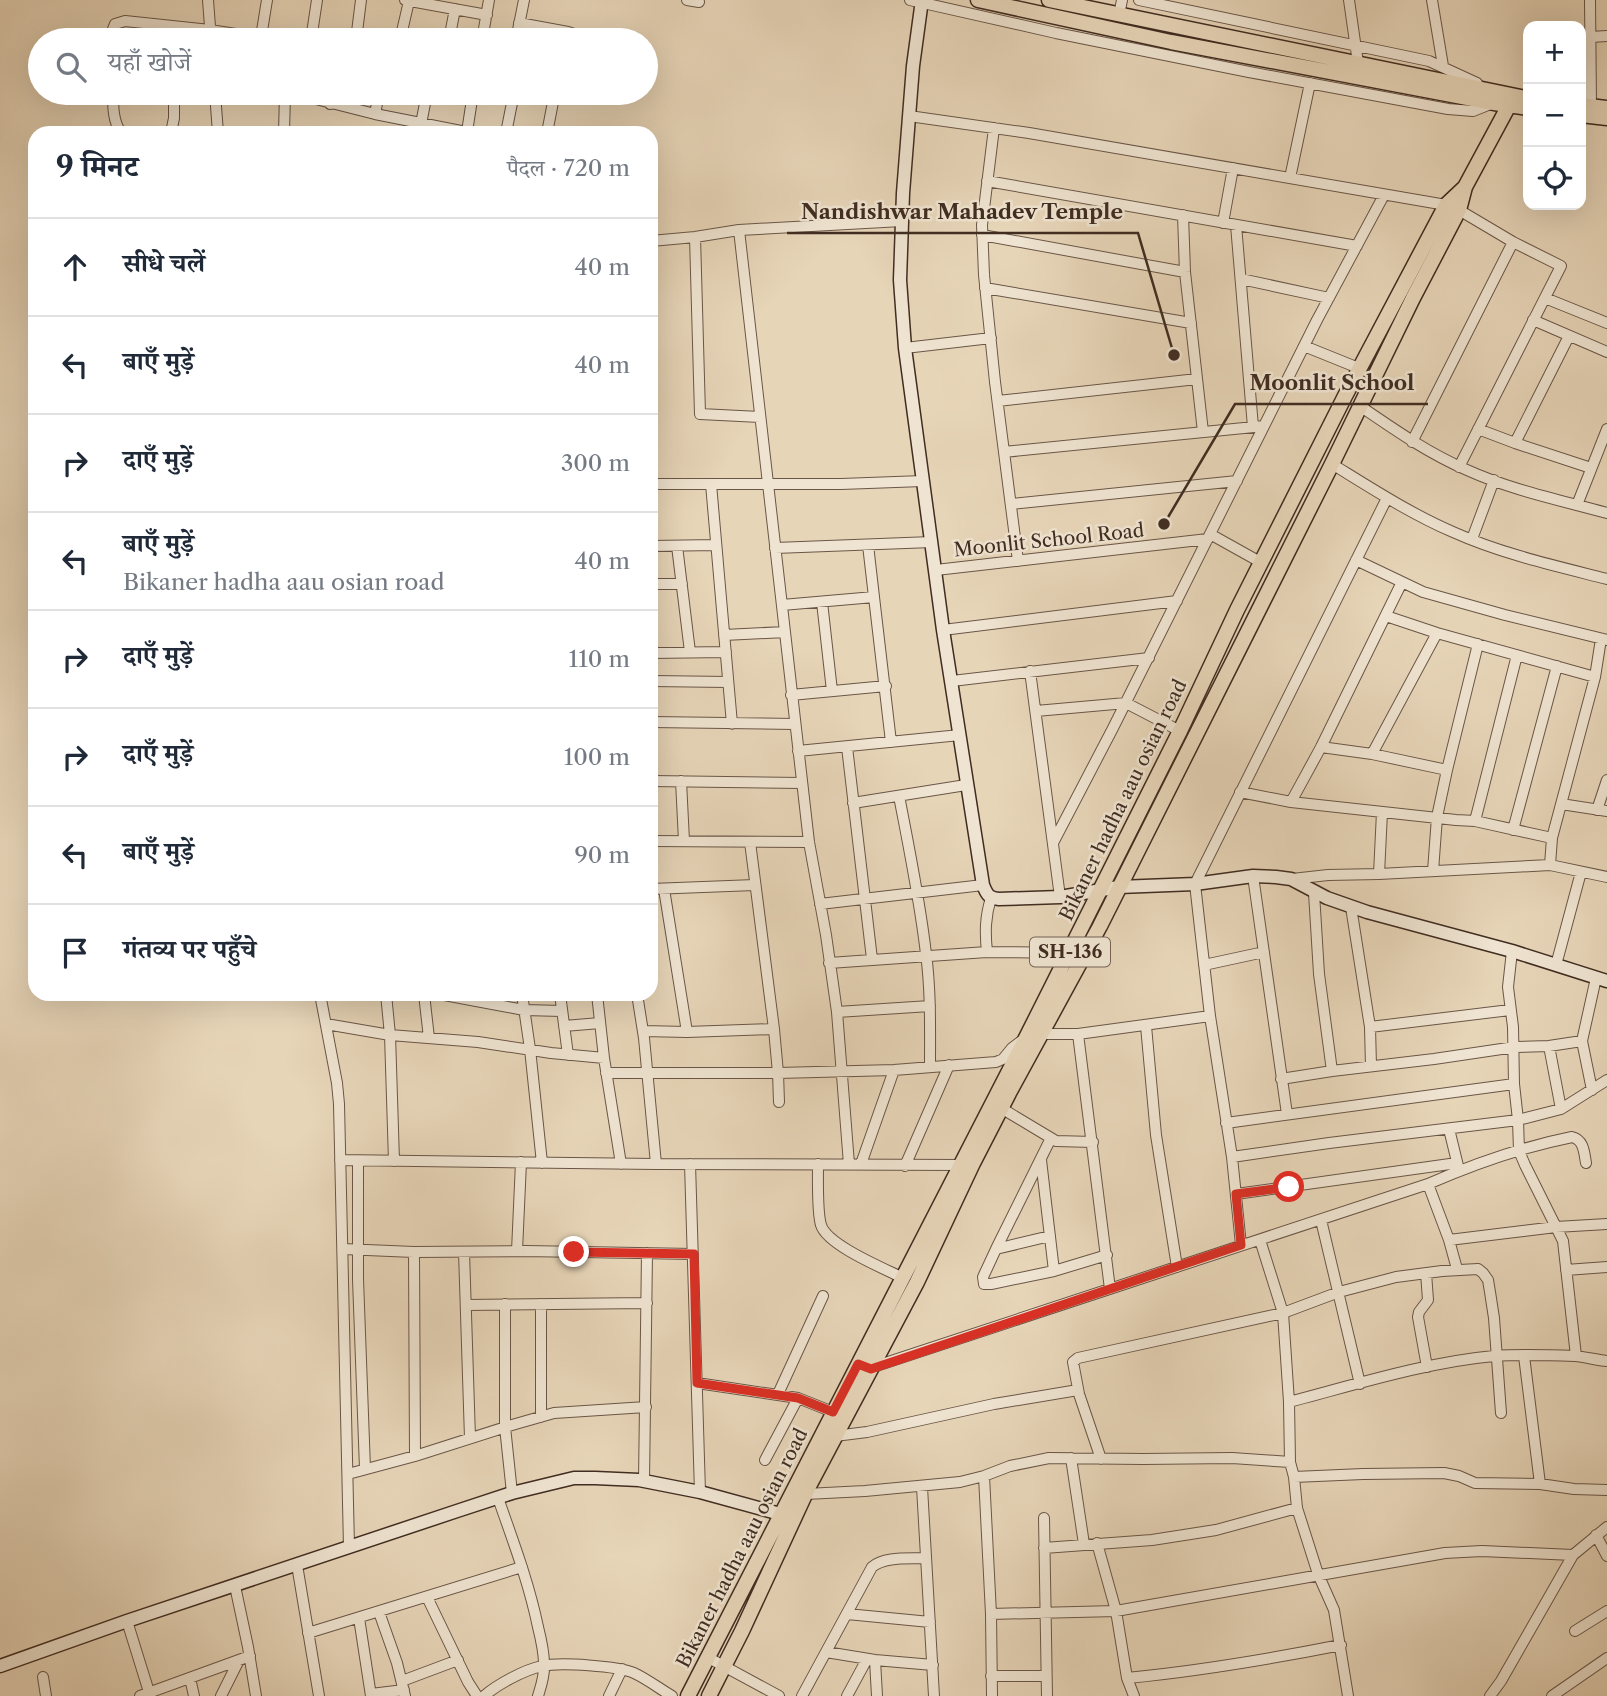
<!DOCTYPE html>
<html lang="hi">
<meta charset="utf-8">
<style>
:root{--surface:#fff;--page:#f2f2f3;--text:#1f2937;--muted:#747a83;--line:#e0e1e3}
body{margin:0;font-family:"Libre Caslon Text","Noto Serif Devanagari",serif;background:var(--page);color:var(--text)}
.controls{position:absolute;right:21px;top:21px;display:grid;overflow:hidden;border-radius:14px;box-shadow:0 7px 28px #0002}
.controls button{width:63px;height:63px;display:grid;place-items:center;padding:0;border:0;border-bottom:2px solid var(--line);background:var(--surface);color:var(--text);font:35px sans-serif}
.stop{position:absolute;width:21px;height:21px;margin:-16px;border:5px solid #d93025;border-radius:50%;background:#fff}
.stop.end{background:#d93025;border-color:#fff;box-shadow:0 2px 7px #0008}
.list{margin:0;padding:0;list-style:none}
h2{display:flex;justify-content:space-between;align-items:center;height:91px;margin:0;padding:0 28px;font-size:30px}
h2 small{font-size:23px;font-weight:400;color:var(--muted)}
.list li{display:grid;grid-template-columns:46px 1fr auto;gap:21px;align-items:center;box-sizing:border-box;height:98px;padding:0 28px;border-top:2px solid var(--line)}
.list b{display:block;font-size:26px;white-space:nowrap}
.list p{margin:0;font-size:23px;white-space:nowrap;color:var(--muted)}
.list em{font-size:23px;font-style:normal;color:var(--muted)}
.icon{flex:none;width:38px;height:38px;fill:none;stroke:currentColor;stroke-width:2;stroke-linecap:round;stroke-linejoin:round}
.map{position:relative;flex:none;width:1607px;height:1696px;overflow:hidden}
.search{position:absolute;background:var(--surface);box-shadow:0 7px 28px #0002;left:28px;top:28px;width:630px;height:77px;display:flex;align-items:center;gap:18px;box-sizing:border-box;padding:0 24px;border-radius:38px;color:var(--muted);font-size:26px}
.panel{position:absolute;background:var(--surface);box-shadow:0 7px 28px #0002;left:28px;top:126px;width:630px;height:875px;border-radius:21px}
.map>svg:first-child{display:block}
</style>
<div class="map">
<svg width="1607" height="1696" viewBox="0 0 1607 1696">
<rect width="100%" height="100%" fill="#e7d5b8"/>
<filter id="stains"><feTurbulence type="fractalNoise" baseFrequency=".00286" numOctaves="4"/><feColorMatrix values="0 0 0 0 .2 0 0 0 0 .09 0 0 0 0 .02 0 0 0 .5 -.17"/></filter>
<radialGradient id="worn" r=".72"><stop offset=".6" stop-color="#630" stop-opacity="0"/><stop offset="1" stop-color="#630" stop-opacity=".3"/></radialGradient>
<g fill="none" stroke-linecap="round" stroke-linejoin="round">
<g stroke="#6a5647" stroke-width="12">
<path id="street" d="M208 0 211 40
M405 0 487 15
M687 0 699 2
M910 0 1056 33 1249 72 1448 109 1473 111 1493 103
M1139 0 1429 61 1477 83
M1349 0 1358 63
M1432 0 1443 66
M1590 0 1591 106
M1119 15 1122 0
M519 23 568 32 574 34 576 40
M171 26 172 40
M261 37 267 0
M1591 37 1607 36
M113 40V29L115 24 125 21 210 30 275 40
M311 40 317 0
M356 40 361 0
M400 40 409 1
M449 40 455 9
M482 40 489 0
M516 40 524 0
M113 93C113 107 113 121 121 133
M215 93 218 133
M292 93 375 114 471 133
M526 93 560 97 565 93
M330 104 332 93
M375 114 379 93
M909 116 1029 133 1446 205
M421 124 427 93
M994 128 982 225 984 275 995 382 1018 561
M467 132 473 93
M171 133 174 118V93
M284 133 285 93
M506 133 514 93
M547 133 554 97
M1290 178 1310 83
M987 181 1357 246
M1459 210 1513 242 1561 266 1459 467
M1183 215 1185 272 1203 432
M1223 223 1233 168
M1236 225 1253 427
M739 230 809 842 826 935 837 1012 849 1164
M982 235 1185 272
M695 237 700 414 760 417
M651 241 695 237 739 230 902 221
M1241 279 1329 298
M985 288 1191 323
M1545 298 1607 323
M1533 320 1607 352
M1304 346 1361 369
M905 348 991 338
M998 401 1197 379
M1360 406C1395 430 1428 453 1467 470 1511 490 1560 500 1607 513
M1478 429 1515 443 1591 468
M1412 442 1513 242
M1515 443 1569 336
M1004 452 1264 426
M1332 464C1371 488 1411 514 1453 532 1502 554 1556 566 1607 579
M651 484H841L923 481
M711 484 732 724
M1011 504 1237 481
M1577 505 1607 429
M1210 534 1262 563
M1472 539 1494 480
M868 545 874 597
M651 546 716 545
M677 546 690 652
M775 548 932 542
M1356 560 1423 592 1505 615 1607 640
M936 570 1208 539
M651 584H682
M822 602 832 691
M782 605 874 597 891 742
M1386 616 1437 633 1595 677
M943 630 1177 601
M724 635 785 632
M651 653 726 652
M1030 671 1060 897
M651 681 728 682
M952 681 1149 658
M791 695 886 686
M1036 711 1126 703 1180 731
M651 722 795 724
M847 747 872 959
M1321 747 1372 754 1447 770
M798 751 960 735
M1372 754 1437 633
M651 781 802 783
M681 781 684 841
M1240 792 1291 802 1456 820 1475 821 1552 838
M899 796C909 848 920 901 926 954 931 992 930 1029 930 1067
M1291 802 1321 747 1402 582
M853 803 966 785
M1561 804 1607 811
M1597 810 1607 780
M1475 821 1517 655
M1513 830 1557 666
M651 841 809 842
M750 842 774 1029 778 1073 779 1102
M1053 843 1113 728 1317 320 1384 195
M1550 865 1552 838 1595 677 1601 639
M1433 871 1437 817 1447 770 1478 644
M1379 874 1382 812
M1253 876 1287 1114
M1292 879 1328 875 1379 874 1550 865 1607 877
M651 889 755 885
M664 889 687 1032
M1314 893 1319 974 1332 1071
M820 904 983 885
M1351 907 1370 1027 1371 1066
M1512 951 1508 987 1513 1027 1514 1084 1518 1120 1519 1151 1525 1165 1563 1241 1576 1356
M987 952C985 933 985 917 991 898
M829 963 987 952 1070 953
M1204 965 1264 952
M1556 965 1581 872
M320 994 337 1083 339 1104 349 1547
M386 994 390 1035 394 1161
M424 994 429 1038
M439 994 524 1010 562 1011
M522 994 530 1049 542 1163
M560 994 568 1055
M597 994 604 1058 621 1164
M637 994 644 1038 656 1164
M837 1012 930 1006
M326 1024 390 1035 478 1042 551 1053 604 1058
M564 1026 600 1023
M1146 1026 1156 1135 1177 1267
M1370 1027 1510 1010
M643 1031 687 1032 774 1029
M1041 1034H1078L1210 1016
M1078 1034 1110 1289
M1549 1046 1561 1109
M606 1073H778L894 1070 996 1062 1003 1059 1012 1048 1024 1039
M1281 1079 1332 1071 1434 1059 1515 1047 1549 1046 1582 1041
M1592 1090 1582 1041 1596 978
M1001 1108 1056 1141 1093 1142
M1226 1123 1514 1084
M1449 1129 1459 1170
M1051 1138 996 1249 983 1277 984 1284H991L1054 1271 1107 1255
M1232 1157 1329 1143 1518 1120 1561 1109 1607 1080
M340 1160 656 1164 963 1165
M1041 1160 1054 1271
M358 1161V1279L365 1469
M690 1164 700 1492
M818 1164C818 1179 817 1212 821 1225 827 1245 883 1268 903 1278
M861 1164 894 1070
M905 1166 949 1065
M1428 1184 1449 1240 1457 1269
M1236 1194 1457 1163
M1321 1220 1360 1384
M1260 1240 1283 1313 1289 1402 1290 1462 1294 1477 1297 1508 1318 1574 1334 1610 1348 1696
M1449 1240 1556 1227 1607 1224
M1241 1245 1232 1157 1210 1016 1195 884 1387 498
M343 1249 414 1252 526 1251 693 1254
M996 1249 1050 1236
M517 1251 521 1162
M414 1252 415 1456
M464 1252 470 1438
M1566 1270 1607 1267
M1426 1273 1428 1300 1419 1312 1418 1317 1427 1367
M505 1304V1427L512 1493
M541 1304V1417
M466 1305 647 1303
M1524 1356 1540 1484
M870 1368 1428 1184C1474 1164 1522 1147 1572 1137 1584 1140 1584 1152 1586 1163
M697 1383 798 1398 833 1412
M778 1394 823 1296
M1289 1402C1354 1385 1427 1362 1494 1356 1520 1354 1549 1355 1575 1356 1586 1357 1596 1360 1607 1361
M835 1436 867 1432 994 1404 1078 1390
M1071 1458 1084 1544
M1101 1459 1079 1394 1073 1362 1078 1358 1283 1313 1339 1292 1396 1277 1442 1271 1478 1269 1483 1273 1488 1280 1490 1292 1494 1318 1501 1413
M765 1460 798 1398
M348 1474 415 1456 512 1425 554 1413 646 1407
M984 1476 991 1614 992 1696
M1294 1477 1363 1474 1444 1473 1459 1476 1475 1483 1540 1484 1574 1489 1607 1490
M644 1481 647 1253
M922 1487 934 1696
M802 1493 806 1494 865 1491 960 1482 984 1476 1010 1466 1049 1458 1143 1459 1232 1458 1290 1462
M498 1498C513 1541 529 1583 538 1627 541 1639 544 1652 544 1664 545 1675 541 1686 538 1696
M1044 1518 1047 1696
M1596 1535 1607 1556
M1097 1543 1116 1611 1127 1678 1134 1696
M1044 1548 1152 1540 1216 1530 1297 1508
M297 1565 319 1696
M235 1586 248 1647 256 1696
M427 1597 468 1682 477 1696
M379 1612 397 1663 405 1696
M847 1614 930 1622
M991 1614 1116 1611 1445 1553 1482 1551 1573 1555
M359 1618 371 1696
M127 1621 149 1692
M1575 1631 1607 1611
M308 1633 522 1567
M826 1652 875 1660 933 1665
M707 1657 779 1696
M875 1660 877 1696
M991 1676H1046
M43 1677 46 1696
M190 1678 194 1696
M1127 1678C1199 1671 1270 1659 1341 1645
M402 1681 458 1660
M371 1694 404 1690
M140 1696 250 1656
M221 1696 239 1660
M484 1696C498 1684 524 1670 542 1666 560 1662 618 1666 634 1673 647 1679 660 1689 672 1696
M609 1696 622 1669
M802 1696 872 1567C885 1556 909 1559 926 1558
M847 1696 867 1659
M1490 1696 1501 1681 1573 1555 1607 1527
M1552 1696 1607 1658"/>
</g>
<g stroke="#402c21" stroke-width="15">
<path id="secondary" d="M922 0 913 66 903 193 900 280 905 348 943 630 983 885C987 895 989 898 999 899L1060 897 1119 887 1195 884 1253 876 1276 877 1291 879 1327 898 1367 912 1512 951 1607 981
M0 1666 127 1621 457 1511 512 1493 574 1478H595L639 1480 700 1492 791 1517"/>
</g>
<g stroke="#402c21" stroke-width="17">
<path id="primary" d="M978 0 1171 42 1494 103 1528 108
M1049 0 1521 97
M1581 105 1607 108
M1581 115 1607 118
M688 1696 1027 1036 1180 731 1237 610 1345 396 1446 205 1464 188
M709 1696 742 1631 809 1486 917 1282 973 1163 1009 1093 1100 926 1332 464 1413 298 1459 210 1465 187 1514 96"/>
</g>
<use href="#street" stroke="#efe4d1" stroke-width="10"/>
<use href="#secondary" stroke="#efe4d1" stroke-width="12"/>
<use href="#primary" stroke="#e7d5b8" stroke-width="14"/>
</g>
<g fill="none" stroke-linecap="round" stroke-linejoin="round">
<path stroke="#d93025" stroke-width="9" d="M574 1252 694 1254 697 1383 798 1398 833 1412 858 1364 871 1369 1241 1245 1236 1194 1289 1187"/>
</g>
<g text-anchor="middle" dominant-baseline="central" stroke-width="5" stroke-linejoin="round" paint-order="stroke">
<rect fill="#efe4d1" stroke="#746356" stroke-width="2" x="1030" y="937.5" width="80" height="29" rx="5"/>
<g font-size="18" font-weight="bold" fill="#402c21">
<text x="1070" y="952">SH-136</text>
</g>
<g font-size="19" fill="#402c21" stroke="#efe4d1">
<text transform="translate(1049 540) rotate(-6)">Moonlit School Road</text>
<text transform="translate(1123 800) rotate(-64)">Bikaner hadha aau osian road</text>
<text transform="translate(742 1548) rotate(-63)">Bikaner hadha aau osian road</text>
</g>
</g>
<path fill="none" stroke="#402c21" stroke-width="2.5" d="M1174 355L1138 233H787M1164 524L1235 404H1428"/>
<g fill="#402c21" stroke="#efe4d1" stroke-width="2.5">
<circle cx="1174" cy="355" r="7"/>
<circle cx="1164" cy="524" r="7"/>
</g>
<g font-size="21" text-anchor="middle" font-weight="bold" fill="#402c21" stroke="#efe4d1" stroke-width="5" stroke-linejoin="round" paint-order="stroke">
<text x="962" y="219">Nandishwar Mahadev Temple</text>
<text x="1332" y="390">Moonlit School</text>
</g>
<rect width="100%" height="100%" filter="url(#stains)"/>
<rect width="100%" height="100%" fill="url(#worn)"/>
</svg>
<div class="controls">
<button>+</button>
<button>−</button>
<button><svg class="icon" aria-label="locate" viewBox="0 0 24 24"><circle cx="12" cy="12" r="6"/><path d="M12 2v4M12 18v4M2 12h4M18 12h4"/></svg></button>
</div>
<div class="stop" style="left:1289px;top:1187px"></div>
<div class="stop end" style="left:574px;top:1252px"></div>
<div class="search"><svg class="icon" aria-label="search" viewBox="0 0 24 24"><circle cx="10" cy="10" r="6"/><path d="M15 15l6 6"/></svg>यहाँ खोजें</div>
<section class="panel">
<h2>9 मिनट<small>पैदल · 720 m</small></h2>
<ul class="list">
<li><svg class="icon" aria-label="ahead" viewBox="0 0 24 24"><path d="M12 20V5M6 11l6-6 6 6"/></svg><div><b>सीधे चलें</b></div><em>40 m</em></li>
<li><svg class="icon" aria-label="left" viewBox="0 0 24 24"><path d="M17 20v-9H6M10 6l-5 5 5 5"/></svg><div><b>बाएँ मुड़ें</b></div><em>40 m</em></li>
<li><svg class="icon" aria-label="right" viewBox="0 0 24 24"><path d="M7 20v-9h11M14 6l5 5-5 5"/></svg><div><b>दाएँ मुड़ें</b></div><em>300 m</em></li>
<li><svg class="icon" aria-label="left" viewBox="0 0 24 24"><path d="M17 20v-9H6M10 6l-5 5 5 5"/></svg><div><b>बाएँ मुड़ें</b><p>Bikaner hadha aau osian road</p></div><em>40 m</em></li>
<li><svg class="icon" aria-label="right" viewBox="0 0 24 24"><path d="M7 20v-9h11M14 6l5 5-5 5"/></svg><div><b>दाएँ मुड़ें</b></div><em>110 m</em></li>
<li><svg class="icon" aria-label="right" viewBox="0 0 24 24"><path d="M7 20v-9h11M14 6l5 5-5 5"/></svg><div><b>दाएँ मुड़ें</b></div><em>100 m</em></li>
<li><svg class="icon" aria-label="left" viewBox="0 0 24 24"><path d="M17 20v-9H6M10 6l-5 5 5 5"/></svg><div><b>बाएँ मुड़ें</b></div><em>90 m</em></li>
<li><svg class="icon" aria-label="arrive" viewBox="0 0 24 24"><path d="M6 21V4h12l-3 4 3 4H6"/></svg><div><b>गंतव्य पर पहुँचे</b></div></li>
</ul>
</section>
</div>
